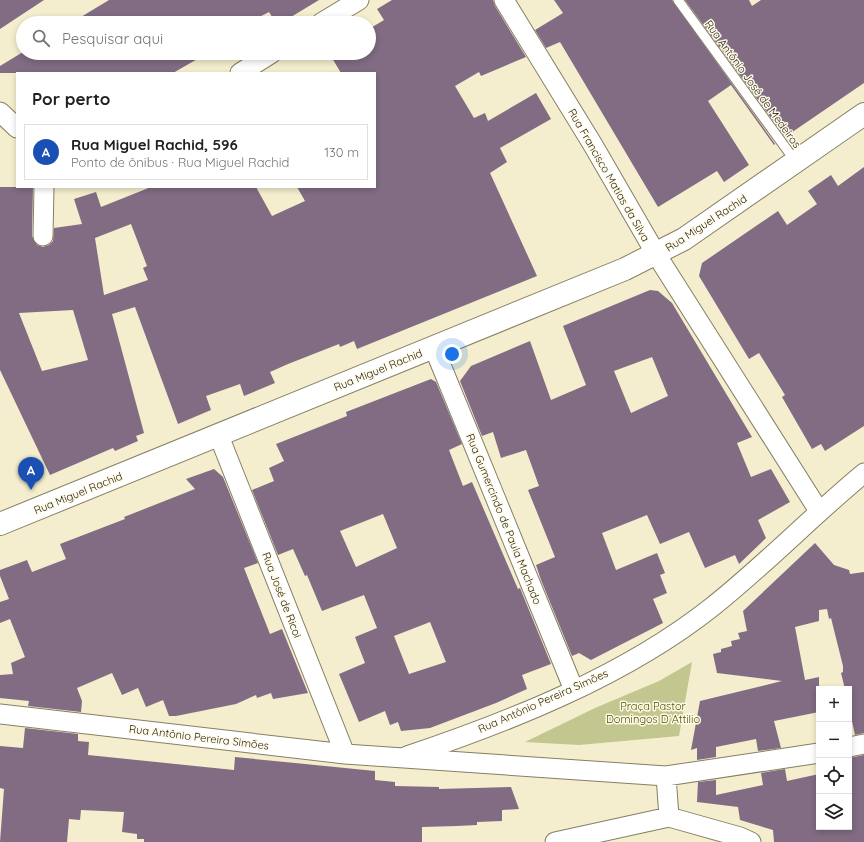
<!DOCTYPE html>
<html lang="pt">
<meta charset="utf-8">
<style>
:root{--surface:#fff;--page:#f6f6f6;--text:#202124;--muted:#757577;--line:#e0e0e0;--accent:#0f766e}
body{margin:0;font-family:Quicksand,sans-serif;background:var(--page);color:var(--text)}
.controls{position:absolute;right:12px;bottom:12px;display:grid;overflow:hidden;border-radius:0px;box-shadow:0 2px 6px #0003}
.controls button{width:36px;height:36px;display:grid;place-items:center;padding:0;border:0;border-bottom:1px solid var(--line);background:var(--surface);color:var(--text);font:20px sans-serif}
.you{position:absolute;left:452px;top:354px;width:14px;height:14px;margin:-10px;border:3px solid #fff;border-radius:50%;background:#1a73e8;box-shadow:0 0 0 6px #1a73e833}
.badge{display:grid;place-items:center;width:26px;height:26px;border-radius:50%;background:var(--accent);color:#fff;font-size:13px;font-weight:700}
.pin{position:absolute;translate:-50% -33px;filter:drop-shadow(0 1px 2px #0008)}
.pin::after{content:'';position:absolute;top:21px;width:14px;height:12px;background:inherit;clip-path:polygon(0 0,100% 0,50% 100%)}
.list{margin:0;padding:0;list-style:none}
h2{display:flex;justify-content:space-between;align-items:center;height:52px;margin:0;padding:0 16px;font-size:17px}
h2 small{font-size:13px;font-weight:400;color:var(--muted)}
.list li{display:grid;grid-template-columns:26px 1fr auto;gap:12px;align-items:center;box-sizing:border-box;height:56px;margin:0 8px 8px;padding:0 8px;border:1px solid var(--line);border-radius:0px}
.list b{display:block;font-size:15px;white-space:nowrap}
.list p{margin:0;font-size:13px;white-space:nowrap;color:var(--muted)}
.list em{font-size:13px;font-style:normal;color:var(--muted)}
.icon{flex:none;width:22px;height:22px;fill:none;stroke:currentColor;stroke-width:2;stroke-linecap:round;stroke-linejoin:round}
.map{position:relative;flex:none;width:864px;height:842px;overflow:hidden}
.search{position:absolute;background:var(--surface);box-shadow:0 2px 6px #0003;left:16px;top:16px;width:360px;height:44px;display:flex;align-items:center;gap:10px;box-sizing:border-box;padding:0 14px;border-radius:22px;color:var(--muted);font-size:15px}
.panel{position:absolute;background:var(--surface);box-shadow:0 2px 6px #0003;left:16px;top:72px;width:360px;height:116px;border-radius:0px}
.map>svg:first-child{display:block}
</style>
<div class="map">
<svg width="864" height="842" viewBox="0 0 864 842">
<rect width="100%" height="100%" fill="#f4eece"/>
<path fill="#c2c790" d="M692 662 679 736 579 745 525 742 595 708 659 681Z"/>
<path fill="#816c83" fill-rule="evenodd" d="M0 0H44L0 29Z
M109 0H319L281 23H276L269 12 248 23H71Z
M392 0H493L495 6 526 57 481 76 479 72 455 86 474 118 485 113 488 121 536 93 551 119 500 148 507 162 490 173 537 276 357 349 354 341 340 347 339 344 288 364 270 372 275 383 244 396 240 384 206 396 211 410 178 424 135 307 112 314 144 433 136 436 138 441 115 451 113 448 50 475 0 370V187H33L32 236 37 245 43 247 49 245 53 241 54 228 82 224 74 199 96 192 101 207 151 187H256L272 216 305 201 297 187H375V73H341L329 53H369V29L384 20 377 9ZM131 224 147 266 143 268 148 280 104 295 95 238ZM73 310 88 360 42 371 19 313Z
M554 0H672L775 144 774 145 731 85 708 101 749 165 724 182 717 171 658 207 560 42 546 48 535 30 563 13Z
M685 0H749L752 6 761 0H864V83L785 137Z
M23 52 206 53V54L173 73H0V66Z
M864 167V426L825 451 821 444 812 449 782 397 785 395 759 353 749 359 699 276 702 263 778 211 787 225 817 204 808 191 831 175 838 186Z
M650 290 658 291 672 303 752 437 737 443 751 477 771 469 790 502 758 520 766 538 739 564 735 555 705 568 689 532 660 544 647 515 602 533 616 570 657 553 665 573 660 575 667 593 653 599 663 623 591 660 579 653 572 656 541 580 536 565 555 557 528 490 539 486 526 450 501 458 493 432 482 436 460 381 471 366 530 341 551 400 586 385 563 326ZM652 357 668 396 631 413 614 371Z
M431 379 436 382 462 444 449 450 463 486 472 482 518 589 520 588 551 664 522 675 527 689 496 703 430 728 401 731 398 722 390 725 385 711 359 722 339 674 365 663 355 637 377 628 364 595 322 611 307 575 305 576 293 549 278 555 252 490 274 481 269 468 284 461 276 444 347 416 346 412ZM383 514 397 548 356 567 340 531ZM430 622 446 662 409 674 394 636Z
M214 469 223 477 258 563 244 568 270 634 282 629 308 693 273 699 271 693 257 698 256 695 236 704 176 716H169L163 700 146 707 138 688 122 695 112 673 77 688 82 701 81 712 28 706 29 701 0 698V675L13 674 11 663 25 657 10 619 0 623V602L9 599 0 576V570L27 560 32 572 66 559 60 544 125 519 124 517 195 489 186 479Z
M815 543 834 565 849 570 850 574 864 572V733L855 735 849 707V689H845L841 673 843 672V666L831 618 829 619 827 609 819 610V621L795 627 805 680 819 677V712L774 721 781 748 758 751 756 739 716 747V757L697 760V748L691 750 700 701 782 681 717 673 713 654 721 652V649L732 646 731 641 740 639 738 633 747 631 743 611Z
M25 728 78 734V741L89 742 88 755 234 770 235 757 375 771V780L395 782V786L439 787V789L511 787 519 809 502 810V821L477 822V825L457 826 422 827V842H144V839H137V834L122 832 124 812 81 810 80 820 69 819 67 842H0L4 789 0 788V746L23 748Z
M864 755V842H774L773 830 740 820 738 807 697 802 698 782 716 780V795L763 785 761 773 785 769 787 781 819 774V827H849V758Z"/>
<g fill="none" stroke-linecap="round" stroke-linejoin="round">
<g stroke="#857f62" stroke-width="11">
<path id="service" d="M678 0 796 162"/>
</g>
<g stroke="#857f62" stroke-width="21">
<path id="minor" d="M504 0 593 145 656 254 819 511
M321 23 359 0
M240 73 272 53
M0 112 17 128
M43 236 44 187
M434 348 574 690
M219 436 345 754
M0 714 345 754 666 776 819 753
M849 747 864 744
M407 756C511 721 625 676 712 607 765 565 812 516 864 473
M666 776 669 817
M555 842 669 817 740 837 751 842"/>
</g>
<g stroke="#857f62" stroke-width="24">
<path id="secondary" d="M0 524 625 269 684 239 864 114"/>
</g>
<use href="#service" stroke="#fff" stroke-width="9"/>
<use href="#minor" stroke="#fff" stroke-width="19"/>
<use href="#secondary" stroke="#fff" stroke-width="22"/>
</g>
<g text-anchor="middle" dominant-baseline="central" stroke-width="3" stroke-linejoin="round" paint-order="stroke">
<g font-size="11" fill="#272419" stroke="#fffbe8">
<text transform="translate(753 84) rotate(54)">Rua Antônio José de Medeiros</text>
<text transform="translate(609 175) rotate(60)">Rua Francisco Matias da Silva</text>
<text transform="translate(706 223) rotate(-33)">Rua Miguel Rachid</text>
<text transform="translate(378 370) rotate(-22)">Rua Miguel Rachid</text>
<text transform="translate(78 493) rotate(-22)">Rua Miguel Rachid</text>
<text transform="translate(504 519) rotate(68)">Rua Gumercindo de Paula Machado</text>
<text transform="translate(282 595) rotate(69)">Rua José de Ricoi</text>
<text transform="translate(543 701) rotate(-24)">Rua Antônio Pereira Simões</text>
<text transform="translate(199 737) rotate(7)">Rua Antônio Pereira Simões</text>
</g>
<g font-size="11" fill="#4e5100" stroke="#fffbe8">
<text x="653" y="706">Praça Pastor<tspan x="653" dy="13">Domingos D´Attilio</tspan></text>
</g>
</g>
</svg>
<div class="controls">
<button>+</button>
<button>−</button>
<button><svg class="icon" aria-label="locate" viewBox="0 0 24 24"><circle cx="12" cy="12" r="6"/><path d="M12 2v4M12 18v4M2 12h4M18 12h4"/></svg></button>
<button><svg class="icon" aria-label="layers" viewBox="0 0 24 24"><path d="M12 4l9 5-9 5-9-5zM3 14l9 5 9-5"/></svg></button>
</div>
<div class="you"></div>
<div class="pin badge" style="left:31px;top:490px;background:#1a4fb4">A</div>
<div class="search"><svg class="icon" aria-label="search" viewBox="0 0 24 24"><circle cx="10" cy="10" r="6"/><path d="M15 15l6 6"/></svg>Pesquisar aqui</div>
<section class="panel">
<h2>Por perto<small></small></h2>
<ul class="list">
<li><span class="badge" style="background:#1a4fb4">A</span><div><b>Rua Miguel Rachid, 596</b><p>Ponto de ônibus · Rua Miguel Rachid</p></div><em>130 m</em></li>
</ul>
</section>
</div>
